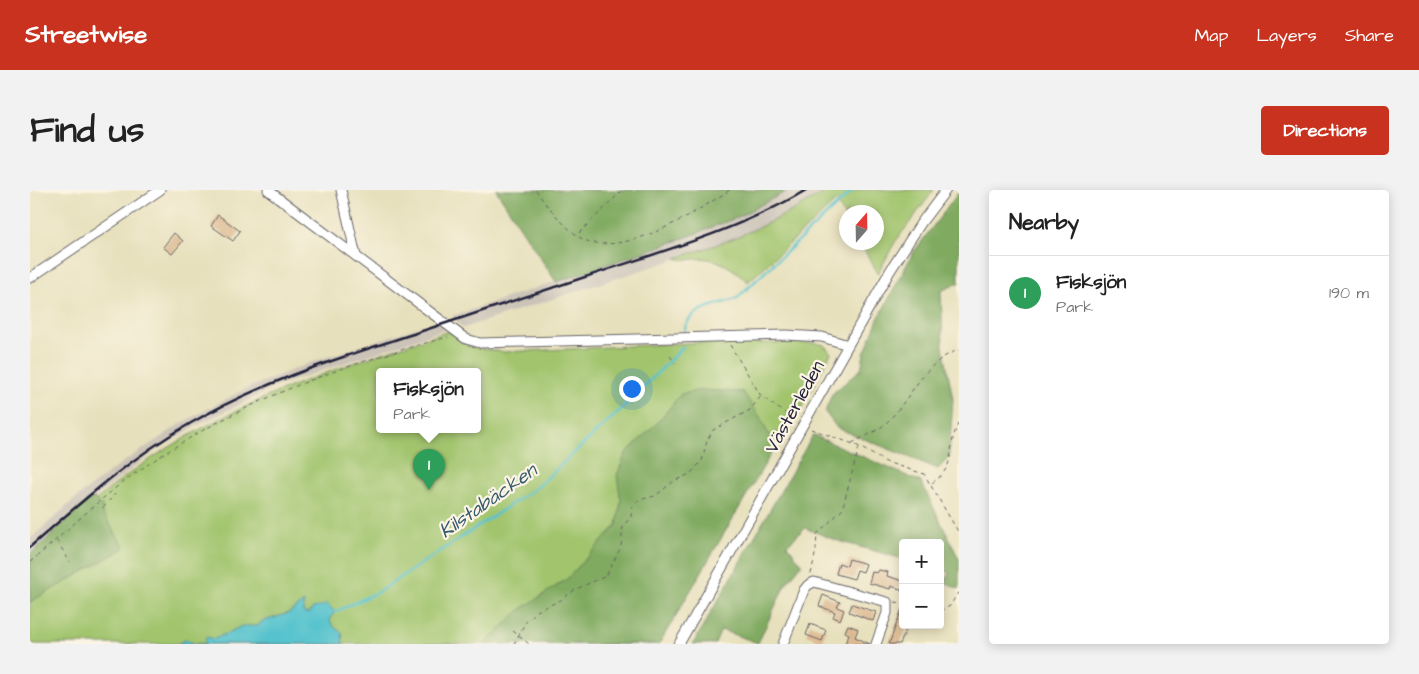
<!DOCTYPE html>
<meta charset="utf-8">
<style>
:root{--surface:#fff;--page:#f2f2f2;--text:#222;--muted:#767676;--line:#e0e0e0;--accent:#c8321e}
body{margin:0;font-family:"Architects Daughter",sans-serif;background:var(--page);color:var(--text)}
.controls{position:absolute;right:15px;bottom:15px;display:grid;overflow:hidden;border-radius:5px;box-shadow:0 2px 12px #0003}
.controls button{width:45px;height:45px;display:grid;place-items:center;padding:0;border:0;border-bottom:1px solid var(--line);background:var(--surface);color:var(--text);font:25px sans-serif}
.compass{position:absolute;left:809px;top:15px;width:45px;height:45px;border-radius:50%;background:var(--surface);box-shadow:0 2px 12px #0003;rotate:20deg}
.you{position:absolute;left:601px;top:198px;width:18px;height:18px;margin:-12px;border:4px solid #fff;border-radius:50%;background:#1a73e8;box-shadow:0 0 0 8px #1a73e833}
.badge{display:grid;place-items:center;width:32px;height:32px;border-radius:50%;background:var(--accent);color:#fff;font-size:16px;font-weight:700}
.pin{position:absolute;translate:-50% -41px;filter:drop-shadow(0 1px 2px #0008)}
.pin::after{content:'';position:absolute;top:26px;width:18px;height:15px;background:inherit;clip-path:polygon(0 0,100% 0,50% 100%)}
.popup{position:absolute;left:346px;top:178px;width:105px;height:65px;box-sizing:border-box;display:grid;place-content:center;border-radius:5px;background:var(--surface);filter:drop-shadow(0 1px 4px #0005);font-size:16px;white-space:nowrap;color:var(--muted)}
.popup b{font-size:19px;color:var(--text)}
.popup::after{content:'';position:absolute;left:50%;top:100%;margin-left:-10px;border:10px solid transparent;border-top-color:var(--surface)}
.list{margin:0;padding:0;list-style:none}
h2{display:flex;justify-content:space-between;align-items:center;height:65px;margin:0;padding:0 20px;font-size:21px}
h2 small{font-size:16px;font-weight:400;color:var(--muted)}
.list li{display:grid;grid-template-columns:32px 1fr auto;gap:15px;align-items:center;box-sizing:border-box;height:75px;padding:0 20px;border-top:1px solid var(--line)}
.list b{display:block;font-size:19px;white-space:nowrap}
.list p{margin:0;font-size:16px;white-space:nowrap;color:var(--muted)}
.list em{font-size:16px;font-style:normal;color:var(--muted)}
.map{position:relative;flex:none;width:929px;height:454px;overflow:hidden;border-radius:5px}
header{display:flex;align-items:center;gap:30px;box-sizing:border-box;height:70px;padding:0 25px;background:var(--accent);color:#fff}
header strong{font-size:24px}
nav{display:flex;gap:28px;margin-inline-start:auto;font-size:18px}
.intro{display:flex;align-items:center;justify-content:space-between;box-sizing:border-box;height:120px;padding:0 30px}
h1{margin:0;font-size:35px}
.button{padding:12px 22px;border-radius:5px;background:var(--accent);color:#fff;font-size:18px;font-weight:700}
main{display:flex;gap:30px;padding:0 30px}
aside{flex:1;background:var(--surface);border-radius:5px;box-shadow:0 2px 12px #0003}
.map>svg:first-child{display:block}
</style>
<header>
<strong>Streetwise</strong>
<nav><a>Map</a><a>Layers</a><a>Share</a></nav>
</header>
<div class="intro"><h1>Find us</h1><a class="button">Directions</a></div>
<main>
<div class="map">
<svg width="929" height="454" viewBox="0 0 929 454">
<rect width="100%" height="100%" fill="#fcf5e5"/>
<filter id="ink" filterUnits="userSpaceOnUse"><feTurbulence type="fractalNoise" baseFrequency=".02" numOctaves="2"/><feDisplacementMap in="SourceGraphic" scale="10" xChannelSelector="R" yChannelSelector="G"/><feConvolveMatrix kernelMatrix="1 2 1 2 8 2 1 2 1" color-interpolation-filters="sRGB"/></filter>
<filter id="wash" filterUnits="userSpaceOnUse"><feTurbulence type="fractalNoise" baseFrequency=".0096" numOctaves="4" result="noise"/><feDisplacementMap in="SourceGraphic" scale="20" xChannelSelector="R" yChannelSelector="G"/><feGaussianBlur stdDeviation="1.12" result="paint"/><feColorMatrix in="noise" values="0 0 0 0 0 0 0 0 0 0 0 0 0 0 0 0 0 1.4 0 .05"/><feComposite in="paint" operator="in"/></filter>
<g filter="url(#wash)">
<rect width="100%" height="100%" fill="#e7e0bc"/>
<path fill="#cbc3b8" d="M759 0H798L756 26 695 53 433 138 422 126 646 51 706 28Z
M407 131 416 139 247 196 164 237 125 261 64 308 58 310 0 365V349L45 309 89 275 155 231 213 200 282 172Z"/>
<path fill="#a1c46d" stroke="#627354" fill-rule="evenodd" d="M798 0H904L865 52 848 83 830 53 846 52V22H816V29L806 11 718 92C708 82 693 71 678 69 667 67 657 72 646 68 703 51 748 31 798 0Z
M419 141 442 157 473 162 724 150 726 153H786L794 155 801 163 771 220 767 226 763 225 629 454H0V369C36 337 71 303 110 276 205 211 311 176 419 141ZM350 181H448V239H350Z"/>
<path fill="#80aa60" stroke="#51664e" d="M466 0H759L706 28 646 51 526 92Z
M929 2V93L911 101 913 156 923 209 919 268 908 279 807 238 795 222 802 204 831 179 834 164 848 129 883 63Z
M672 200 713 202 730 227 745 257 629 454H454L490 420 537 389 587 335 591 311 587 285 596 263 627 233 651 204Z
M783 245 891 292 929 369V399L915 393 919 382 910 380V353H873V369L805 350 775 338 757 355 772 374 755 395 728 453 691 440 685 454H663Z
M64 308 72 316V322L95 358 0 412V365L58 310Z"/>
<path fill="#55c2cd" stroke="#3c7284" d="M274 412 273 422 278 424 283 418 293 416 296 413 305 422 300 428C301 437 306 438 312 443L313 454H147L157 449 162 453 175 454 176 447 185 449 212 436H228L231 432 259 423Z"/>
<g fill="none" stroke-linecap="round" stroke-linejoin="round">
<path stroke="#55c2cd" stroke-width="2.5" d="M654 142C657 118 687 115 706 109L823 0
M305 422 350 401 506 298 600 211 653 157"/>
</g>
<g id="blocks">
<path fill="#dcb991" d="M188 25 210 41 203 51 181 36Z
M144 43 153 51 142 64 133 57Z
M819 369 836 374 833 382 827 380 824 389 806 384 809 373 817 376Z
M849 380 858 382 857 386 873 391V400L861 396 860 399 839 393 842 382 847 383Z
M793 405 810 412 807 417 814 420 810 430 803 427 805 422 789 416Z
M822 414 846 422 843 431 819 422Z
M872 419 873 435H878L870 454H859Z
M780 434 796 440 792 451 776 445Z
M818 435 828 439 825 447 840 454H815L819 444 815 442Z"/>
</g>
</g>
<g filter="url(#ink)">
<use href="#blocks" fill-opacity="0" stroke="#676468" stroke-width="1"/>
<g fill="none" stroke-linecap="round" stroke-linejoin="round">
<g stroke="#676468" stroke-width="11">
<path id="minor" d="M238 0 436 149 450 153 756 145 792 147 818 155
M311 0 326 66
M0 88 130 0
M649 454 860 81 891 33 916 0
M753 454 774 400 778 395 784 392 857 412V423L846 454"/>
</g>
<path stroke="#676468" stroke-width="1" stroke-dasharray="4 4" stroke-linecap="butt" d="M506 0C514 14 542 46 557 51 600 65 664 23 700 0
M549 43 593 0
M700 155 731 206 766 231
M640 166 646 174
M781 239 826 255 856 272 894 284 929 343
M822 253C833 247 847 242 856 233 881 210 893 171 929 160
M902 293C929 274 915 260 929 232
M73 318 85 304
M27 351 40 372
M0 372C36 343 69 308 107 282 205 213 304 177 418 147
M781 384 786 360 787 344 812 320 829 257
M865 412 873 413
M910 421 920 416 929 401
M483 441 499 454
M484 454 495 433 507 421 531 410 546 399 576 386 591 357 593 336 601 327 602 317 609 310 625 306 644 291 660 284 672 271 677 251 683 240 720 220 731 206"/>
<use href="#minor" stroke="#fff" stroke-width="9"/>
<path stroke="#22223b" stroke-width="2.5" d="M0 357C51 312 101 267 161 233 231 192 309 168 386 143 442 125 498 106 555 87 629 62 708 41 776 0"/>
</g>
</g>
<g text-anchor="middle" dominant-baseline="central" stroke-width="4.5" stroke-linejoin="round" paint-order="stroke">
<g font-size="19" fill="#22223b" stroke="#fcf5e5">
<text transform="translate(765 217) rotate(-61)">Västerleden</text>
</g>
<g font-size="20" font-style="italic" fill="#345a6e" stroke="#fcf5e5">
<text transform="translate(458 311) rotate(-35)">Kilstabäcken</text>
</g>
</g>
</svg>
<div class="controls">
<button>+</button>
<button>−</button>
</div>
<svg class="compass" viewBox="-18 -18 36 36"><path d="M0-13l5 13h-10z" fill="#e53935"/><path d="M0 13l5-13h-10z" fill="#767676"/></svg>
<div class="you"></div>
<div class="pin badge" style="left:399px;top:300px;background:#2e9e5b">1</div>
<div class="popup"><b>Fisksjön</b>Park</div>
</div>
<aside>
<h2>Nearby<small></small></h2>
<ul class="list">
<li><span class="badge" style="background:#2e9e5b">1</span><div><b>Fisksjön</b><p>Park</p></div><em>190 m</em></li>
</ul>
</aside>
</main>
